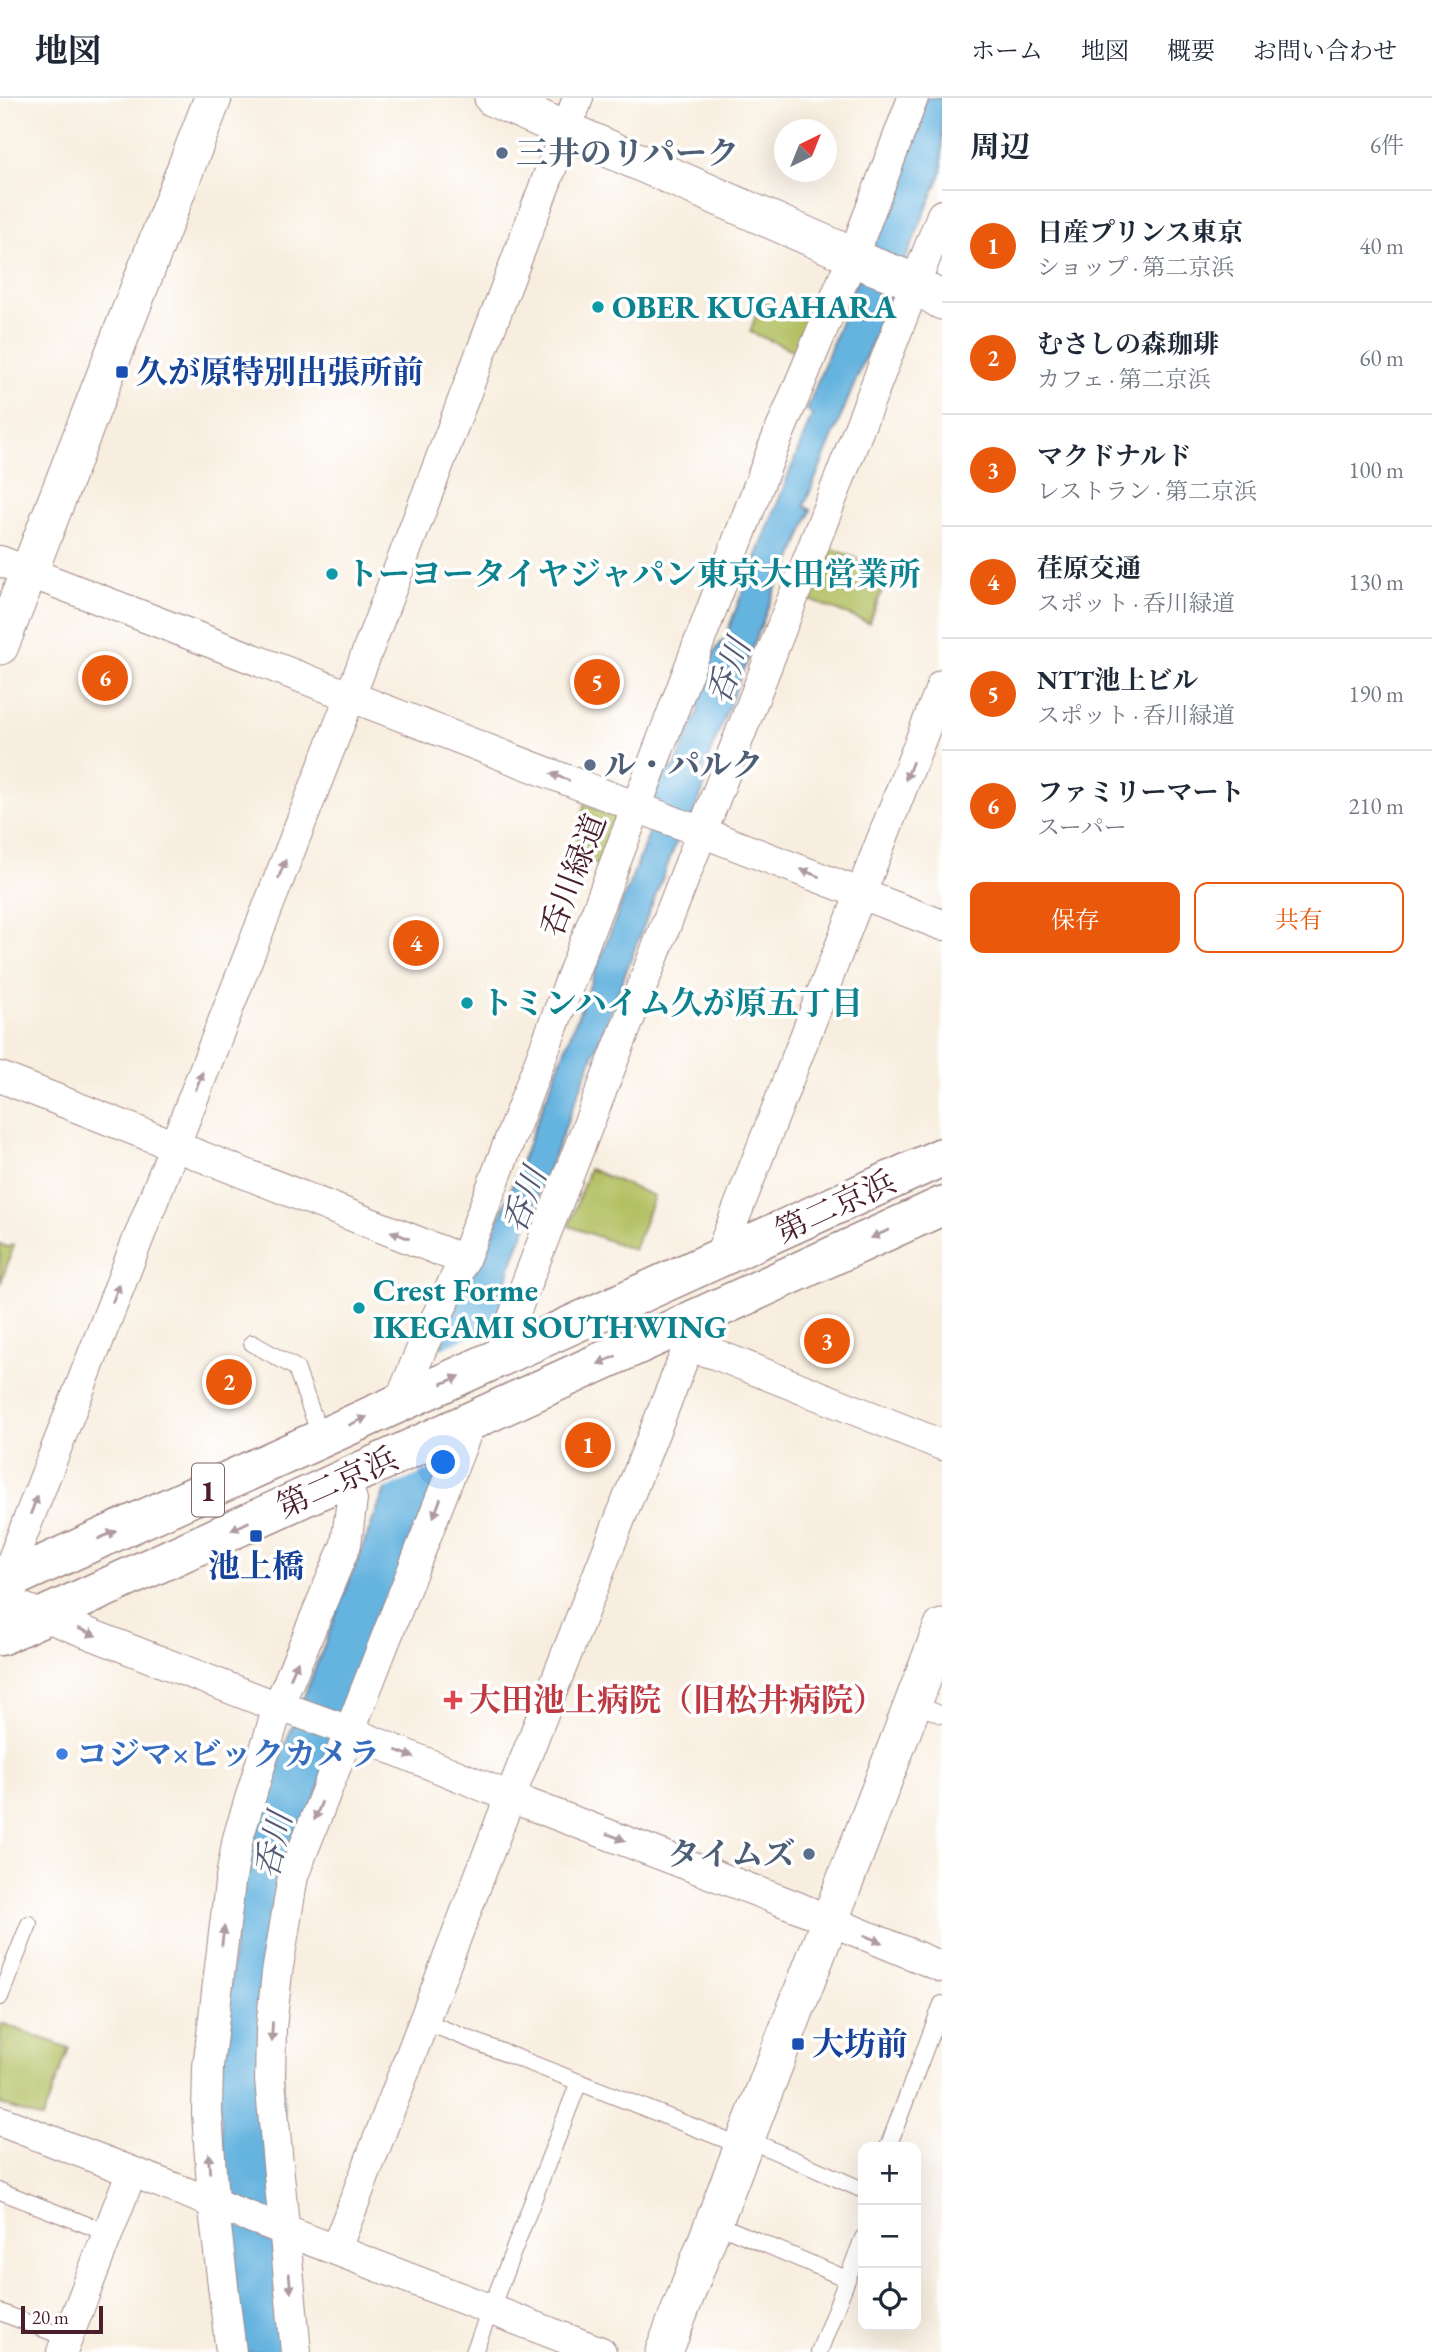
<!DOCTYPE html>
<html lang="ja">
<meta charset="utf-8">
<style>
:root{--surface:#fff;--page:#f2f2f3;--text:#1f2937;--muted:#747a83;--line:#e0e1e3;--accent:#ea580c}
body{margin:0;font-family:"EB Garamond","Noto Serif JP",serif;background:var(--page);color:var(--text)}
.controls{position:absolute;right:21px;bottom:21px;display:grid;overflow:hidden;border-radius:14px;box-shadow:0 7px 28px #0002}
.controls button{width:63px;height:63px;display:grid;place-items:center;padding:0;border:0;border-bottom:2px solid var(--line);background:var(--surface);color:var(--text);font:35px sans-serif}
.compass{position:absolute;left:774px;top:21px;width:63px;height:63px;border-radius:50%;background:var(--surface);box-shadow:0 7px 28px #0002;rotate:43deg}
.scale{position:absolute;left:21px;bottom:18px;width:82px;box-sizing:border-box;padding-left:7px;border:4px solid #4a1f2b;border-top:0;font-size:19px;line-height:24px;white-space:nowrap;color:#4a1f2b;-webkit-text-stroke:5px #fff;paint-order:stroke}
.you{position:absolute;left:444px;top:1365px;width:24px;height:24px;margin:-18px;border:5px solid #fff;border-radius:50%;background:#1a73e8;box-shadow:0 0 0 10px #1a73e833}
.badge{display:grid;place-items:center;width:46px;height:46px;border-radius:50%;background:var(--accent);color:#fff;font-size:23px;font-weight:700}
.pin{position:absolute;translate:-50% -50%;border:4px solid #fff;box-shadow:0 2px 7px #0006}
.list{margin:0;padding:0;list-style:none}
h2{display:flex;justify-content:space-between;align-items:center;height:91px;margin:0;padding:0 28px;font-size:30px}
h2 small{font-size:23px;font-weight:400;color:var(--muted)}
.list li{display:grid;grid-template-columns:46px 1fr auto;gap:21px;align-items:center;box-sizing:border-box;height:112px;padding:0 28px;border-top:2px solid var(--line)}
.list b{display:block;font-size:26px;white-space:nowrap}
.list p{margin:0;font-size:23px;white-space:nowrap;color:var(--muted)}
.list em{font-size:23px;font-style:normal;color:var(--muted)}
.actions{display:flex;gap:14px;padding:21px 28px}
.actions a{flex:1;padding:16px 0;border:2px solid var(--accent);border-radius:14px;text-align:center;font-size:24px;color:var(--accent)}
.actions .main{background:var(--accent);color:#fff}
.icon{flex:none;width:38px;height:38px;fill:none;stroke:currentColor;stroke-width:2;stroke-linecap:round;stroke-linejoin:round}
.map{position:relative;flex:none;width:942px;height:2254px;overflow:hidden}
header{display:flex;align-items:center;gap:42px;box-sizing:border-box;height:98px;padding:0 35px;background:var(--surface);border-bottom:2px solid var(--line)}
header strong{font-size:33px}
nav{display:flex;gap:38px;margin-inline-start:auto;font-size:24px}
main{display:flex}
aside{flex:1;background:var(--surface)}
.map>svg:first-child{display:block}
</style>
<header>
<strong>地図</strong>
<nav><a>ホーム</a><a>地図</a><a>概要</a><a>お問い合わせ</a></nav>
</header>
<main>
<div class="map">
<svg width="942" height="2254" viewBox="0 0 942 2254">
<rect width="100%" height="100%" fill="#fff"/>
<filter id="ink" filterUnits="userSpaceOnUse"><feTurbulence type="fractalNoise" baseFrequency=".0143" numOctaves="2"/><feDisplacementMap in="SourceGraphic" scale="14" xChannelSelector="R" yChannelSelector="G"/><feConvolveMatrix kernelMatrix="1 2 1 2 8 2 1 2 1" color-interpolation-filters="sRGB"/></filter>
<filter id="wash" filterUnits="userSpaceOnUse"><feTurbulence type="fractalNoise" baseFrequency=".00686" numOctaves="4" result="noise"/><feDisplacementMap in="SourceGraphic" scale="28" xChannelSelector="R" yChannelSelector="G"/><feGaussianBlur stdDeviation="1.57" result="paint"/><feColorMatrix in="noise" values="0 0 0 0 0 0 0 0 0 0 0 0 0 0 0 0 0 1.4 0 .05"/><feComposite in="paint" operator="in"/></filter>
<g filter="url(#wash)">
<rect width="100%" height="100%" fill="#f8eedf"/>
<path fill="#b2c062" stroke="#7e7046" stroke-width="2" d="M761 203 808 221 797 254 750 234Z
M826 448 890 474 869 525 807 501Z
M584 706 617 718 598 767 575 755Z
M589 1071 654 1098 634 1152 569 1128Z
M0 1146 7 1149 14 1147 0 1187Z
M1 1925 69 1950 42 2021 0 2006Z"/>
<path fill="#65b3df" stroke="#586985" stroke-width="2" d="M926 0H942V73L804 408 811 412 787 474 780 480 700 681 705 687 685 737 680 735 510 1170 507 1196 280 1793 287 2254H241L218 1990 240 1794 256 1730 278 1665 467 1182 484 1159 653 725 645 721 665 670 674 671 699 612 694 603 715 552 724 542 812 317 807 312Z"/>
<path fill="#f8eedf" d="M500 1225 442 1367 380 1393 435 1253Z"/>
</g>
<g filter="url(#ink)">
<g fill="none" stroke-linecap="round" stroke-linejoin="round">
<g stroke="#a18685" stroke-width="18">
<path id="service" d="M252 1245 296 1270 321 1340
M913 1605 942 1617
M0 1899 29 1826
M423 1923 742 2048
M745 2040 863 2092
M888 2049 942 1906
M0 2093 108 2135
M713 2124 847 2181
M0 2214 67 2240
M474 2254 579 1984
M819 2254 863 2140"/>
</g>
<g stroke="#a18685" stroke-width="32">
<path id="minor" d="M0 463 942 827
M0 979 464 1162
M718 1162 942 587
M681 1233 688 1249 715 1256 942 1347
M497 1261 942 117
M400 1303 424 1245 464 1162 773 350 853 158 913 0
M0 1494 350 599 578 0
M0 1501 278 1609 294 1613 341 1630 510 1699 795 1808 942 1869
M0 2023 601 2254
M336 2151 510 1699 688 1249
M62 2254 131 2075
M231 2254 213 2104 207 2015 208 1969 230 1785 238 1740 278 1609 346 1446 352 1402 344 1380
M296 2254 270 1982 271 1930 277 1875 293 1778 471 1323"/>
</g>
<g stroke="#a18685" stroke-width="39">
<path id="tertiary" d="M493 0 853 158
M860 163 905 180 942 203
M0 548 213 0
M664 2254 942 1530"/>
</g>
<g stroke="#a18685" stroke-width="41">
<path id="trunk" d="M0 1486 942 1059
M0 1538 942 1108"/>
</g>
<use href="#service" stroke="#fff" stroke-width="16"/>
<use href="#minor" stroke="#fff" stroke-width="30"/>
<use href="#tertiary" stroke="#fff" stroke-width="37"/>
<use href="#trunk" stroke="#fff" stroke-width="38"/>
</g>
<defs><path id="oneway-solid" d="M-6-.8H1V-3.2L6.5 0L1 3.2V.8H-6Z" transform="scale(1.75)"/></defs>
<g fill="#ae9aa0">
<use href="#oneway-solid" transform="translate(909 673) rotate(111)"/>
<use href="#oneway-solid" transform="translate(560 679) rotate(-159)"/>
<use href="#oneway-solid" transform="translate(282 771) rotate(-69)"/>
<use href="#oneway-solid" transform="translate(810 775) rotate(-158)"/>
<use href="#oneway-solid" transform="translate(199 983) rotate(-69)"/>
<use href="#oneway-solid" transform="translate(880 1136) rotate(155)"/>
<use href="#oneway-solid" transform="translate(400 1137) rotate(-158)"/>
<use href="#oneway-solid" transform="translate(116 1195) rotate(-69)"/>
<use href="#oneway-solid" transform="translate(607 1262) rotate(156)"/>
<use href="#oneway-solid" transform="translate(451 1282) rotate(-23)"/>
<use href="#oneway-solid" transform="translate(358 1323) rotate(-25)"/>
<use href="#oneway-solid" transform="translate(34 1407) rotate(-69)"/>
<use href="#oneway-solid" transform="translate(437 1410) rotate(111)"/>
<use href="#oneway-solid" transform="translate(240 1428) rotate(155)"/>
<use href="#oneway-solid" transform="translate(107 1437) rotate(-24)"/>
<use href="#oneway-solid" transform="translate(87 1534) rotate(22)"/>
<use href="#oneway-solid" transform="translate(294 1572) rotate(-67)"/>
<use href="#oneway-solid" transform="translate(405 1656) rotate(22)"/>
<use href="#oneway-solid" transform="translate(318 1713) rotate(112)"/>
<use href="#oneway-solid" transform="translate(616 1739) rotate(21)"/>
<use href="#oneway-solid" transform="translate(223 1838) rotate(-83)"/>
<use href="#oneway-solid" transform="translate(873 1841) rotate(22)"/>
<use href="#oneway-solid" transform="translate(272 1934) rotate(93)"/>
<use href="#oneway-solid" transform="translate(209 2065) rotate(-94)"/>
<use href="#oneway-solid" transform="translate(290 2185) rotate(85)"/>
</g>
</g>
<g fill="#5c6f8a" stroke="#fff" stroke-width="2.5">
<circle cx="502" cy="55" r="7"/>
<circle cx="590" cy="667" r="7"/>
<circle cx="809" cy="1756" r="7"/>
</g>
<g fill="#0f9aa8" stroke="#fff" stroke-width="2.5">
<circle cx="598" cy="209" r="7"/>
<circle cx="332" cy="476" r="7"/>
<circle cx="467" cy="905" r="7"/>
<circle cx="359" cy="1210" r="7"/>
</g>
<g fill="#1a4fb4" stroke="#fff" stroke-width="2.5">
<rect x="115" y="267" width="14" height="14" rx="3.5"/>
<rect x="249" y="1431" width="14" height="14" rx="3.5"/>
<rect x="791" y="1939" width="14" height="14" rx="3.5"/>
</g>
<path fill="#e0444e" stroke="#fff" stroke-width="2.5" d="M449.5 1591.5h7v7h7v7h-7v7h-7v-7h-7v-7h7z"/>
<circle fill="#3f7fe0" stroke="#fff" stroke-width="2.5" cx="62" cy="1656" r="7"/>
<g text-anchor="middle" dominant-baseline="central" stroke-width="7" stroke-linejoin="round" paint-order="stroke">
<rect fill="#fff" stroke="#80626b" stroke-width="2" x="192" y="1365.5" width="32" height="53" rx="5"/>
<g font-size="30" font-weight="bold" fill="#4a1f2b">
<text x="208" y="1392">1</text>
</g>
<g font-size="32" font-weight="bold" fill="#4e5e75" stroke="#fff" text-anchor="start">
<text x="516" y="55">三井のリパーク</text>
<text x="604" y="667">ル・パルク</text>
<text x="795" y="1756" text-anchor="end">タイムズ</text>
</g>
<g font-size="32" font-weight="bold" fill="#0d838f" stroke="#fff" text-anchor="start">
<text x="612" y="209">OBER KUGAHARA</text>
<text x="346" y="476">トーヨータイヤジャパン東京大田営業所</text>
<text x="481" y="905">トミンハイム久が原五丁目</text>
<text x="373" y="1192">Crest Forme<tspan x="373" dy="37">IKEGAMI SOUTHWING</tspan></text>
</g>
<g font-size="32" font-weight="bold" fill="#164399" stroke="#fff" text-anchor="start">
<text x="136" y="274">久が原特別出張所前</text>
<text x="256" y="1468" text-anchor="middle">池上橋</text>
<text x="812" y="1946">大坊前</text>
</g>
<g font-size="32" fill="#4a1f2b" stroke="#fff">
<text transform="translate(573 777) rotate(-69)">呑川緑道</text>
<text transform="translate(835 1108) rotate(-25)">第二京浜</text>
<text transform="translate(337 1384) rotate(-24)">第二京浜</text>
</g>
<g font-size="32" font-weight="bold" fill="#be3a42" stroke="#fff" text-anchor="start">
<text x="469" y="1602">大田池上病院（旧松井病院）</text>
</g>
<g font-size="32" font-weight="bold" fill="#366cbe" stroke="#fff" text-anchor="start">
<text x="76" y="1656">コジマ×ビックカメラ</text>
</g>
<g font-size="33" font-style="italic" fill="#555a73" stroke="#fff">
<text transform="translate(728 573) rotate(-69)">呑川</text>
<text transform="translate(524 1102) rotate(-69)">呑川</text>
<text transform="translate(273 1747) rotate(-77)">呑川</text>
</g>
</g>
</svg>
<div class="controls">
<button>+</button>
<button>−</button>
<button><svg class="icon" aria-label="locate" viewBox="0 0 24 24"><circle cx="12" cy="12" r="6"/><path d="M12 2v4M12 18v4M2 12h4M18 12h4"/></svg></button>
</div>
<svg class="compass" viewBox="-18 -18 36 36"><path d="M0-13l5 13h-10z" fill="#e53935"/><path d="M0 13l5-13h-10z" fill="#747a83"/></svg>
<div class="scale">20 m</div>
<div class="you"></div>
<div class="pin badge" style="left:588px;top:1347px">1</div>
<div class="pin badge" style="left:229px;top:1284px">2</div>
<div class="pin badge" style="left:827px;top:1243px">3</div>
<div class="pin badge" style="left:416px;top:845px">4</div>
<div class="pin badge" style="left:597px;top:584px">5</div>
<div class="pin badge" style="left:105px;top:580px">6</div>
</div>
<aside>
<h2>周辺<small>6件</small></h2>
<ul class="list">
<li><span class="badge">1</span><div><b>日産プリンス東京</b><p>ショップ · 第二京浜</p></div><em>40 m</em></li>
<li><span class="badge">2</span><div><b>むさしの森珈琲</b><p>カフェ · 第二京浜</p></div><em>60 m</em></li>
<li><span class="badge">3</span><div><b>マクドナルド</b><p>レストラン · 第二京浜</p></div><em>100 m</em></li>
<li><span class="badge">4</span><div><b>荏原交通</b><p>スポット · 呑川緑道</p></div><em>130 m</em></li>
<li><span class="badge">5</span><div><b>NTT池上ビル</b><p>スポット · 呑川緑道</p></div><em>190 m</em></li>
<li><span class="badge">6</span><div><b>ファミリーマート</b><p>スーパー</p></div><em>210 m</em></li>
</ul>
<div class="actions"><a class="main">保存</a><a>共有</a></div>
</aside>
</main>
